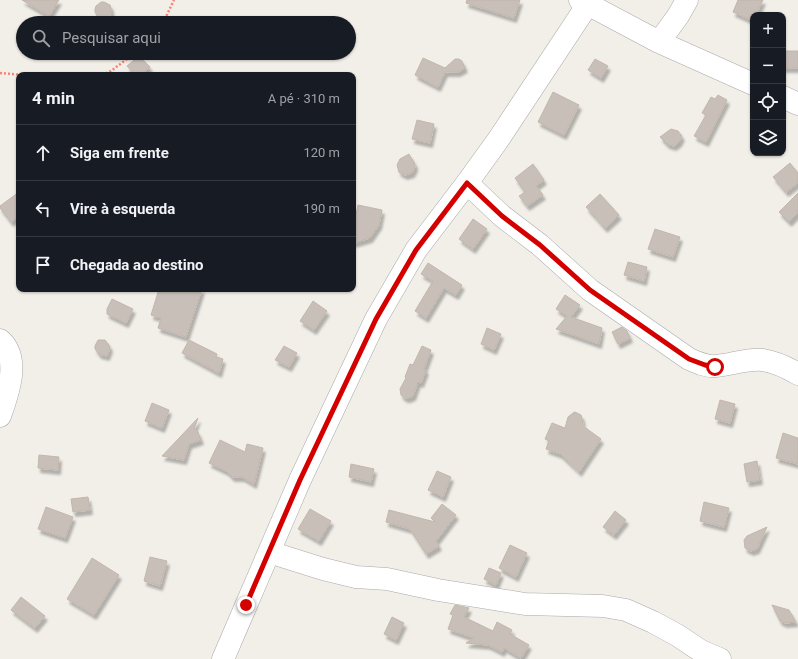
<!DOCTYPE html>
<html lang="pt">
<meta charset="utf-8">
<style>
:root{--surface:#171b24;--page:#242831;--text:#f1f3f6;--muted:#9ea1a6;--line:#363941}
body{margin:0;font-family:Roboto,sans-serif;background:var(--page);color:var(--text)}
.controls{position:absolute;right:12px;top:12px;display:grid;overflow:hidden;border-radius:8px;box-shadow:0 1px 3px #0004}
.controls button{width:36px;height:36px;display:grid;place-items:center;padding:0;border:0;border-bottom:1px solid var(--line);background:var(--surface);color:var(--text);font:20px sans-serif}
.stop{position:absolute;width:12px;height:12px;margin:-9px;border:3px solid #d40000;border-radius:50%;background:#fff}
.stop.end{background:#d40000;border-color:#fff;box-shadow:0 1px 4px #0008}
.list{margin:0;padding:0;list-style:none}
h2{display:flex;justify-content:space-between;align-items:center;height:52px;margin:0;padding:0 16px;font-size:17px}
h2 small{font-size:13px;font-weight:400;color:var(--muted)}
.list li{display:grid;grid-template-columns:26px 1fr auto;gap:12px;align-items:center;box-sizing:border-box;height:56px;padding:0 16px;border-top:1px solid var(--line)}
.list b{display:block;font-size:15px;white-space:nowrap}
.list em{font-size:13px;font-style:normal;color:var(--muted)}
.icon{flex:none;width:22px;height:22px;fill:none;stroke:currentColor;stroke-width:2;stroke-linecap:round;stroke-linejoin:round}
.map{position:relative;flex:none;width:798px;height:659px;overflow:hidden}
.search{position:absolute;background:var(--surface);box-shadow:0 1px 3px #0004;left:16px;top:16px;width:340px;height:44px;display:flex;align-items:center;gap:10px;box-sizing:border-box;padding:0 14px;border-radius:22px;color:var(--muted);font-size:15px}
.panel{position:absolute;background:var(--surface);box-shadow:0 1px 3px #0004;left:16px;top:72px;width:340px;height:220px;border-radius:8px}
.map>svg:first-child{display:block}
</style>
<div class="map">
<svg width="798" height="659" viewBox="0 0 798 659">
<defs>
<filter id="shadow"><feDropShadow dx="2.5" dy="4.5" stdDeviation="1" flood-color="#0004"/></filter>
</defs>
<rect width="100%" height="100%" fill="#f2efe9"/>
<path fill="#c7bfb8" stroke="#c4b6ab" filter="url(#shadow)" d="M22 0H59L49 16Z
M467 0H520L514 18 466 3Z
M738 0H763L756 15H753V21L733 12Z
M101 2H104L110 5 111 8 112 23H101L95 12V9L96 6Z
M783 51H798V68H783Z
M139 56 150 67 141 75H135L127 66Z
M423 58 445 68 455 59H459L462 61 465 68 458 72H445L438 87 415 75Z
M595 59 608 66 601 78 588 70Z
M553 92 579 105 564 135 538 122Z
M718 95 727 100 706 142 694 136 706 115 702 113 711 97 715 99Z
M417 120 434 124 430 143 412 139Z
M671 129 678 131 682 136 679 142 674 146 667 144 660 137Z
M409 154 415 164V167L412 173 405 175 399 172 397 165 400 159Z
M790 163 798 173V183L786 192 773 177Z
M533 164 544 180 536 186 543 195 527 206 519 196 525 192 515 178Z
M19 192V216L11 222 0 208V206Z
M798 193V213L789 222 779 212Z
M600 194 619 215 605 228 586 207Z
M358 205 382 210 379 225 370 238 353 243V229Z
M473 219 487 229 473 249 459 239Z
M655 229 680 237 673 257 648 249Z
M628 262 647 267 644 281 624 275Z
M428 263 462 285 456 295 444 288 426 318 415 311 433 281 421 274Z
M159 289H202L186 337 158 328 161 318 151 315Z
M565 295 580 305 571 317 602 328 599 344 556 329 567 316 556 309Z
M112 299 133 309 126 323 107 314V309Z
M313 301 327 311 314 330 300 321Z
M622 327 627 331 630 338 618 344 612 332Z
M487 328 501 334 494 350 481 344Z
M98 340H105L109 345 110 348 107 356 99 354 95 349V346Z
M189 340 217 354 216 357 223 359 219 373 182 353Z
M284 346 297 353 289 367 275 360Z
M422 346 431 350 424 369 426 370 421 383 418 382 413 396 408 398H405L401 395 400 389 406 378 405 377 410 364 413 365Z
M720 400 735 404 730 423 715 419Z
M152 403 169 410 162 428 145 421Z
M575 412 581 415 582 418 583 426 601 439 579 472 560 454 546 449 549 441 545 439 552 423 565 428 568 417 573 413Z
M198 418 194 429 198 432 201 440 189 444 184 460 162 456Z
M783 433 798 438V464L776 458Z
M220 440 245 452 247 444 263 448 254 484 242 477H232L226 471 209 463Z
M39 455 59 457 58 470 38 468Z
M757 461 760 480 747 482 744 464Z
M351 464 374 469 371 482 349 477Z
M437 471 451 477 443 497 428 490Z
M88 497 90 510 73 512 71 499Z
M704 502 729 508 724 527 700 521Z
M442 504 456 515 436 541 439 546 426 554 410 529 386 522 389 510 435 522 431 518Z
M46 507 73 517 65 538 38 529Z
M310 509 331 521 319 541 298 529Z
M615 511 626 520 614 535 603 527Z
M767 527 757 549 751 551 745 548 744 540 747 536Z
M510 545 527 553 516 577 499 568Z
M150 557 167 561 160 586 144 581Z
M92 558 119 575 94 615 67 599Z
M489 568 501 573 496 585 484 579Z
M21 597 45 616 35 628 11 610Z
M455 605 469 608 464 617 493 631 497 622 512 630 510 634 529 645 521 658 504 648 502 652 488 645 466 643 474 638 448 629 453 615 450 614Z
M772 605 789 610 796 622 785 623 780 621Z
M392 617 404 623 396 640 384 634Z"/>
<g fill="none" stroke-linecap="round" stroke-linejoin="round">
<g stroke="#a9a9a9" stroke-width="23">
<path id="minor" d="M580 0 659 42 753 84
M659 42 678 16 687 0
M783 97 798 104
M467 183 502 216 540 245 590 290 689 359C698 363 707 367 716 366 732 365 747 358 763 360 775 362 788 368 798 374
M0 340C21 358 8 394 0 416
M269 552 323 569 356 577 387 579 438 590 525 604 603 606 626 610 653 622 677 635 701 651 720 659
M223 659 300 480 376 319 416 250 467 183 498 140 588 4"/>
</g>
<path stroke="#fa8072" stroke-width="2.5" stroke-dasharray="2 2" stroke-linecap="butt" d="M163 23 174 0
M0 73 23 75
M102 75 111 71 135 53"/>
<use href="#minor" stroke="#fff" stroke-width="22"/>
</g>
<g fill="none" stroke-linecap="round" stroke-linejoin="round">
<path stroke="#d40000" stroke-width="5" d="M246 605 300 480 376 319 416 250 467 183 502 216 540 245 590 290 689 359 705 365 715 367"/>
</g>
</svg>
<div class="controls">
<button>+</button>
<button>−</button>
<button><svg class="icon" aria-label="locate" viewBox="0 0 24 24"><circle cx="12" cy="12" r="6"/><path d="M12 2v4M12 18v4M2 12h4M18 12h4"/></svg></button>
<button><svg class="icon" aria-label="layers" viewBox="0 0 24 24"><path d="M12 4l9 5-9 5-9-5zM3 14l9 5 9-5"/></svg></button>
</div>
<div class="stop" style="left:715px;top:367px"></div>
<div class="stop end" style="left:246px;top:605px"></div>
<div class="search"><svg class="icon" aria-label="search" viewBox="0 0 24 24"><circle cx="10" cy="10" r="6"/><path d="M15 15l6 6"/></svg>Pesquisar aqui</div>
<section class="panel">
<h2>4 min<small>A pé · 310 m</small></h2>
<ul class="list">
<li><svg class="icon" aria-label="ahead" viewBox="0 0 24 24"><path d="M12 20V5M6 11l6-6 6 6"/></svg><div><b>Siga em frente</b></div><em>120 m</em></li>
<li><svg class="icon" aria-label="left" viewBox="0 0 24 24"><path d="M17 20v-9H6M10 6l-5 5 5 5"/></svg><div><b>Vire à esquerda</b></div><em>190 m</em></li>
<li><svg class="icon" aria-label="arrive" viewBox="0 0 24 24"><path d="M6 21V4h12l-3 4 3 4H6"/></svg><div><b>Chegada ao destino</b></div></li>
</ul>
</section>
</div>
